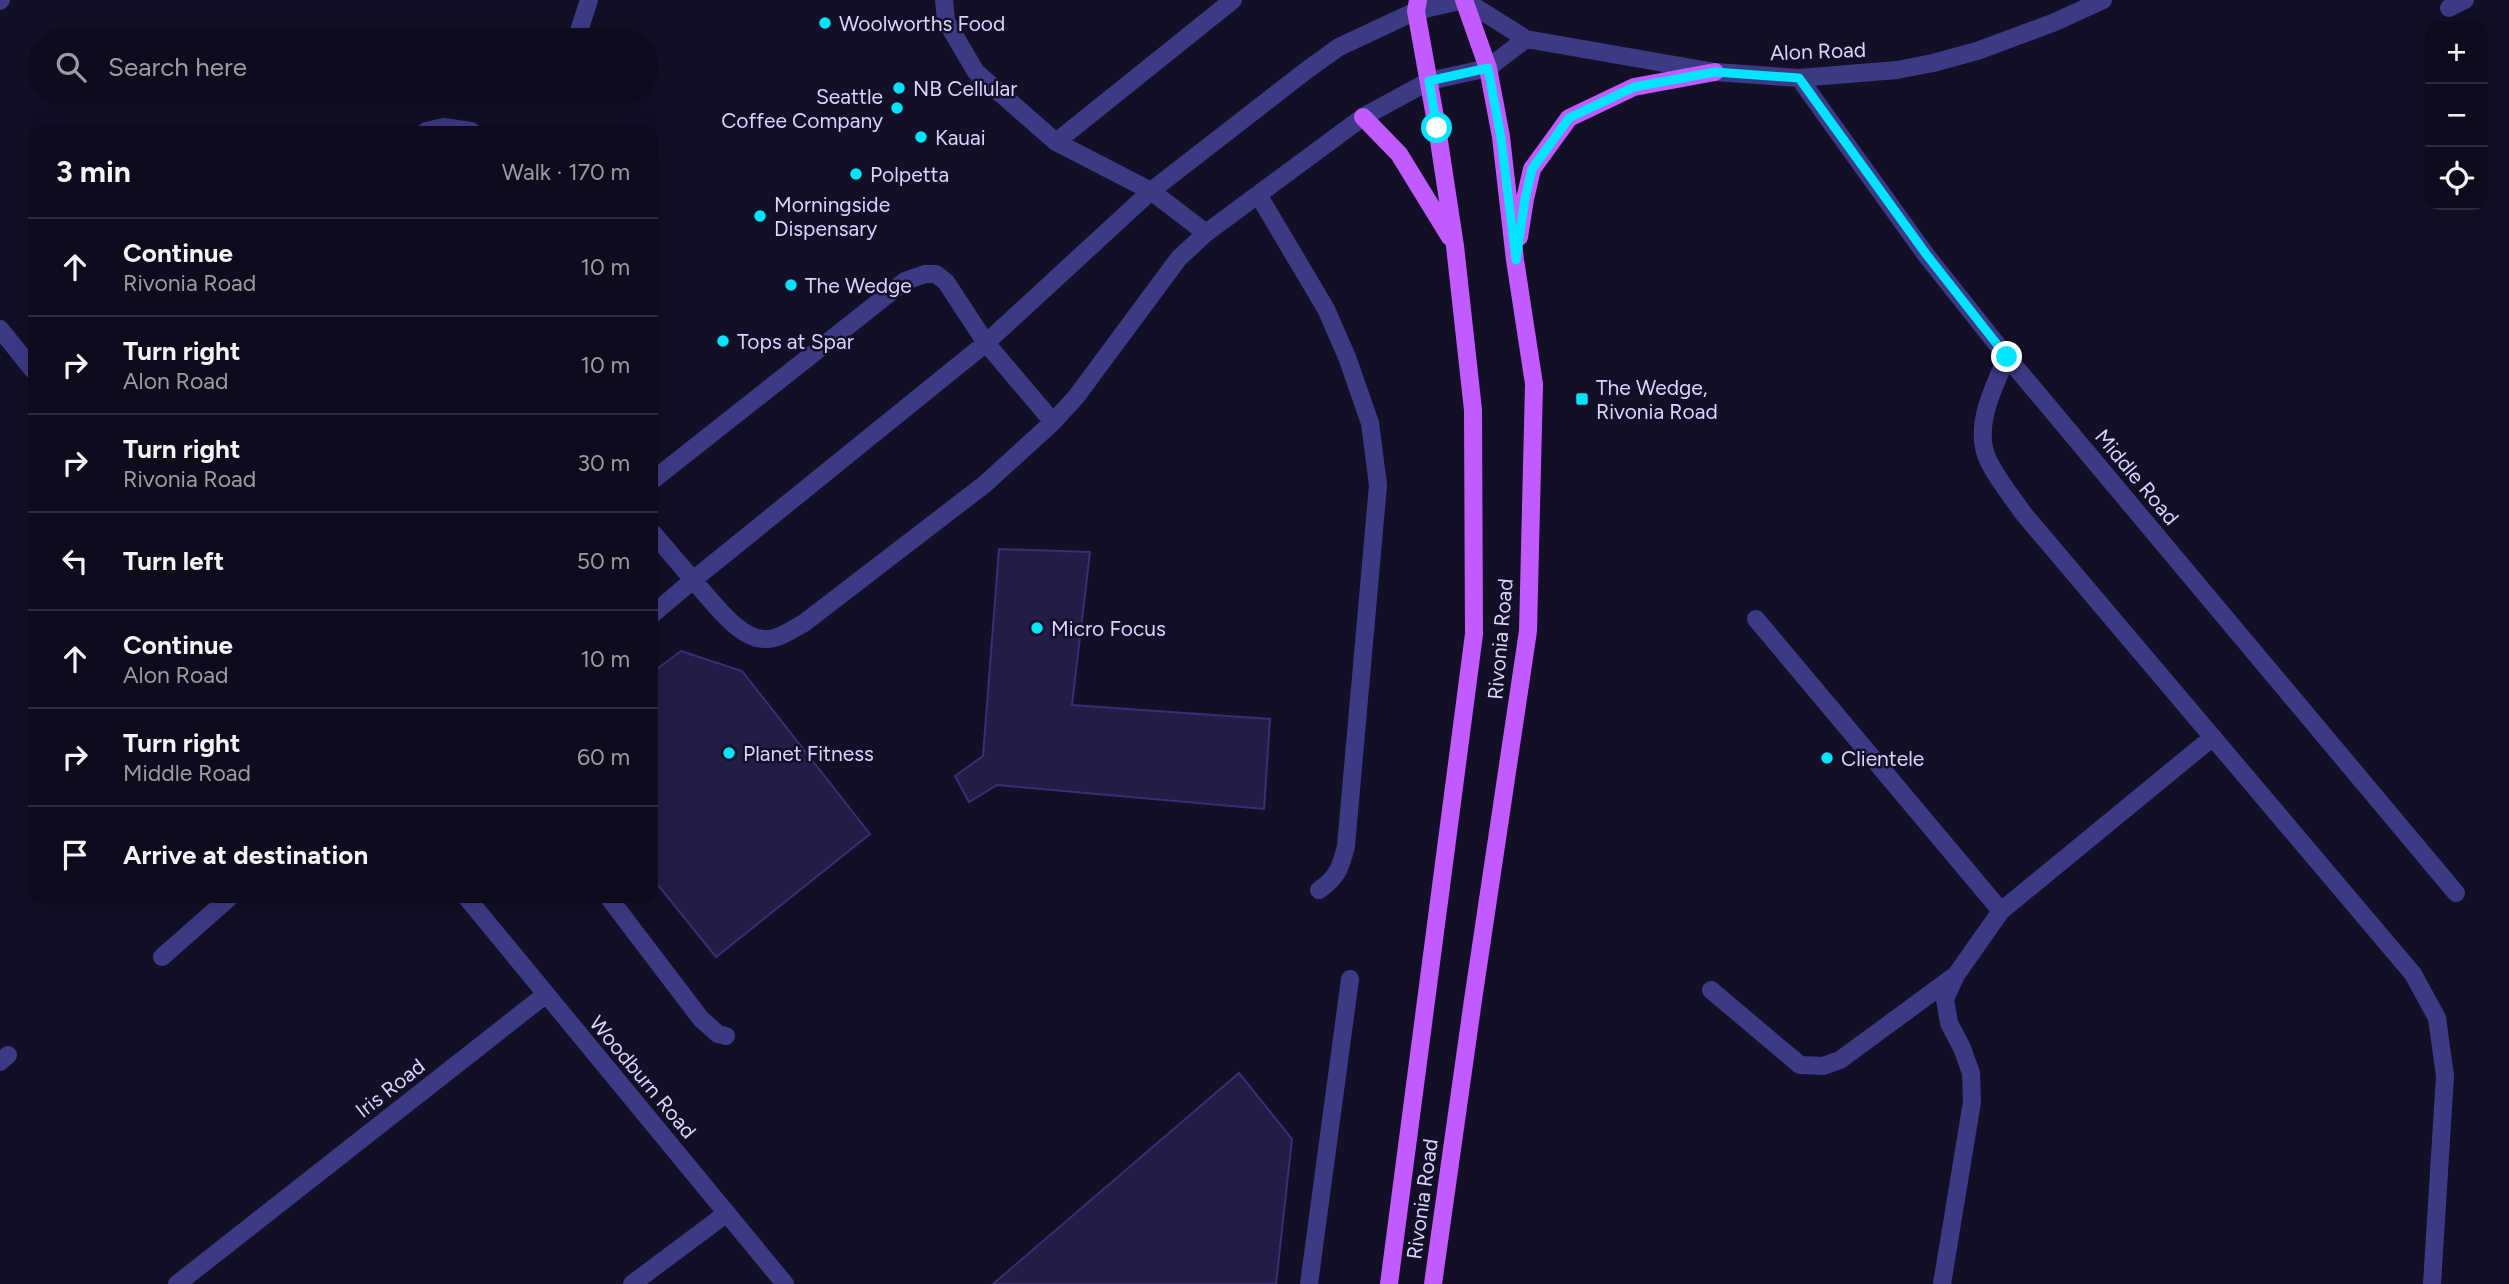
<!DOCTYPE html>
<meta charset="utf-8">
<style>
:root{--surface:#0e0b1c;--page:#171425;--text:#f1f3f6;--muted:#9b9ba3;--line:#2e2b3b}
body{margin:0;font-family:Figtree,sans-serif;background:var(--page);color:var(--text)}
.controls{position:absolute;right:21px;top:21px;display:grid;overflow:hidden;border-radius:14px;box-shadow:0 7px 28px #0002}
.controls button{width:63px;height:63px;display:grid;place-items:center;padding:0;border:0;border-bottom:2px solid var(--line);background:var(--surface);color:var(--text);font:35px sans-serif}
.stop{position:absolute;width:21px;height:21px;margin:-16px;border:5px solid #00e5ff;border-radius:50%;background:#fff}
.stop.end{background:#00e5ff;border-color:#fff;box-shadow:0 2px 7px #0008}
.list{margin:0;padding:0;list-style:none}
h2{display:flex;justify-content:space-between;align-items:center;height:91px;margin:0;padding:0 28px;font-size:30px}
h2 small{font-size:23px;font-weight:400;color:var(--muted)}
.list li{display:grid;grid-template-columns:46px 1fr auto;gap:21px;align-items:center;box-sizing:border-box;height:98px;padding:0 28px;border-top:2px solid var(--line)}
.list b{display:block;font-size:26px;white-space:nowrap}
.list p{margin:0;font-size:23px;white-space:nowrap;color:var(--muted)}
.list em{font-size:23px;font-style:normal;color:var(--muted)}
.icon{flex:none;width:38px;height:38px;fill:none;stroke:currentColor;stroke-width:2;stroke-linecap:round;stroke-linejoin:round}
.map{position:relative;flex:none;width:2509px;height:1284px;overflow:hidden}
.search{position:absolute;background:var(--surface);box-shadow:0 7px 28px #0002;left:28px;top:28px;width:630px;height:77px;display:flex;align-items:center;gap:18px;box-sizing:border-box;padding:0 24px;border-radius:38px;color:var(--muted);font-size:26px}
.panel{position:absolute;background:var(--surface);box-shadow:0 7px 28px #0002;left:28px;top:126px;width:630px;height:777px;border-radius:14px}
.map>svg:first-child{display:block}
</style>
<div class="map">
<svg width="2509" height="1284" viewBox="0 0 2509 1284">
<rect width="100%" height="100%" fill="#130f26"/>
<path fill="#241b47" stroke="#3b2d73" stroke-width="2" d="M999 549 1090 552 1072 705 1270 719 1264 809 997 785 969 802 955 776 983 756Z
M681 651 742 671 870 834 716 957 653 879V672Z
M1239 1073 1292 1139 1276 1284H993Z"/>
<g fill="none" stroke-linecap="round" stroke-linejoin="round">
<path stroke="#3d3a85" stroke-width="18" d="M944 0 946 21 976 72 1056 142 1151 191 1206 233
M0 1 1 0
M2449 8 2465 0
M1526 39 1488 68 1429 81 1363 117 1206 233 1179 258 1076 397 1053 422 985 484 804 623C793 629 778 640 764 639 737 638 711 599 693 580L986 343 1151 191 1307 70 1339 47 1416 11 1464 0 1526 39 1715 72 1799 78 1897 70 1933 63 1977 51 2055 22 2103 0
M576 40 589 0
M1799 78 1926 255 2007 357 2456 893
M426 131 444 127 471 131
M1056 142 1233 0
M1259 196 1326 309 1347 357 1370 423 1378 485 1346 846C1341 867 1337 878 1319 890
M0 329 33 370
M2007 357C1993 389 1972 428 1989 462 1998 480 2012 497 2023 513L2413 974 2437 1018 2445 1076 2432 1284
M653 480 905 281 925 274H936L946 282 986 343 1053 422
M653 533 693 580 653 614
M1756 619 2001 911
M467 898 785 1284
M609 898 701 1019 718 1034 726 1036
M162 957 229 898
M1711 990 1800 1065 1823 1066 1840 1060 1953 977
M0 1062 8 1055
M177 1284 545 995
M632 1284 727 1213
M1309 1284 1350 979
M1942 1284 1972 1102 1971 1073 1962 1048 1949 1023 1945 999 1956 975 2001 911 2213 737"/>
<path stroke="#c25bff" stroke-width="18" d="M1363 117 1399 154 1450 237
M1519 237 1525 199 1532 169 1569 118 1634 87 1715 72
M1389 1284 1474 634 1473 410 1455 246 1437 128 1416 11 1418 0
M1433 1284 1473 1000 1528 631 1534 384 1515 260 1501 137 1488 68 1464 0"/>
</g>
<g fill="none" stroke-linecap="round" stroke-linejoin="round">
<path stroke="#00e5ff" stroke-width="9" d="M1437 128 1429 81 1488 68 1501 138 1516 260 1525 199 1532 169 1569 118 1634 87 1715 72 1799 78 1926 254 2007 357"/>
</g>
<g fill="#00e5ff" stroke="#130f26" stroke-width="2.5">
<circle cx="825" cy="23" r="7"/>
<circle cx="899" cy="88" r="7"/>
<circle cx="897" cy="108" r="7"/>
<circle cx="921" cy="137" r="7"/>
<circle cx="856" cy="174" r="7"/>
<circle cx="760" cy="216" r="7"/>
<circle cx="791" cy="285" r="7"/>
<circle cx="723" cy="341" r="7"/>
<rect x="1575" y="392" width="14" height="14" rx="3.5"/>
<circle cx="1037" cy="628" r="7"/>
<circle cx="729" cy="753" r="7"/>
<circle cx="1827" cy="758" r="7"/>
</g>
<g text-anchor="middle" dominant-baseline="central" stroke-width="5" stroke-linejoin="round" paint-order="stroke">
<g font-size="21" fill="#d9d4ff" stroke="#130f26" text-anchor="start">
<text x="839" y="23">Woolworths Food</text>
<text x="913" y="88">NB Cellular</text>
<text x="883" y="96" text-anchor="end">Seattle<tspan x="883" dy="24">Coffee Company</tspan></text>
<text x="935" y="137">Kauai</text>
<text x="870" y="174">Polpetta</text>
<text x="774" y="204">Morningside<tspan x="774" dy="24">Dispensary</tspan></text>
<text x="805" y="285">The Wedge</text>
<text x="737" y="341">Tops at Spar</text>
<text x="1596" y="387">The Wedge,<tspan x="1596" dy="24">Rivonia Road</tspan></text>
<text x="1051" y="628">Micro Focus</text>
<text x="743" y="753">Planet Fitness</text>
<text x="1841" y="758">Clientele</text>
</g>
<g font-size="21" fill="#d9d4ff" stroke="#130f26">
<text transform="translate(1818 51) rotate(-2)">Alon Road</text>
<text transform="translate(2137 477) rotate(50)">Middle Road</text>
<text transform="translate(1500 639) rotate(-85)">Rivonia Road</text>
<text transform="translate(643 1077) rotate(50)">Woodburn Road</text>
<text transform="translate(390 1088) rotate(-38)">Iris Road</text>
<text transform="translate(1422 1199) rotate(-82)">Rivonia Road</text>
</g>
</g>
</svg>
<div class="controls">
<button>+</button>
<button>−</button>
<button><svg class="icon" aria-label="locate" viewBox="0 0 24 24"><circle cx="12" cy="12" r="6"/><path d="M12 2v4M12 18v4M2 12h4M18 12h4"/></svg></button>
</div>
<div class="stop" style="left:1437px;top:128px"></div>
<div class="stop end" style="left:2007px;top:357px"></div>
<div class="search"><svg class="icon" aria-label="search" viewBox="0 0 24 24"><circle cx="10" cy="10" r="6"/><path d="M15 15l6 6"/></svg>Search here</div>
<section class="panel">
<h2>3 min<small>Walk · 170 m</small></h2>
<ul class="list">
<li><svg class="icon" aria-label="ahead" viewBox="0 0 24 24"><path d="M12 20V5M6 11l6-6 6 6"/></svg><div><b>Continue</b><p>Rivonia Road</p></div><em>10 m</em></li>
<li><svg class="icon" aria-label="right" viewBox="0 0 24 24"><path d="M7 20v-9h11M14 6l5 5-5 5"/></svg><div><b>Turn right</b><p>Alon Road</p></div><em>10 m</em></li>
<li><svg class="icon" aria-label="right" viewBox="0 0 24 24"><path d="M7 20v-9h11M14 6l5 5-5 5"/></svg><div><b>Turn right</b><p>Rivonia Road</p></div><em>30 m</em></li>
<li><svg class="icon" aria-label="left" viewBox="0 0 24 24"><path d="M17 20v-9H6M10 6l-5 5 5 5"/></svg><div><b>Turn left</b></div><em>50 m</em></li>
<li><svg class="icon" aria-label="ahead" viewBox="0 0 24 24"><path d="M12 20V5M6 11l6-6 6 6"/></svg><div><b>Continue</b><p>Alon Road</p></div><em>10 m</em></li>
<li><svg class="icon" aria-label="right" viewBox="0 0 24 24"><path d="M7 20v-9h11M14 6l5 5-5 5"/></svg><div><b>Turn right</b><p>Middle Road</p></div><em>60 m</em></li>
<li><svg class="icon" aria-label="arrive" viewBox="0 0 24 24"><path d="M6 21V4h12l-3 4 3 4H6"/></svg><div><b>Arrive at destination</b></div></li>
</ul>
</section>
</div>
